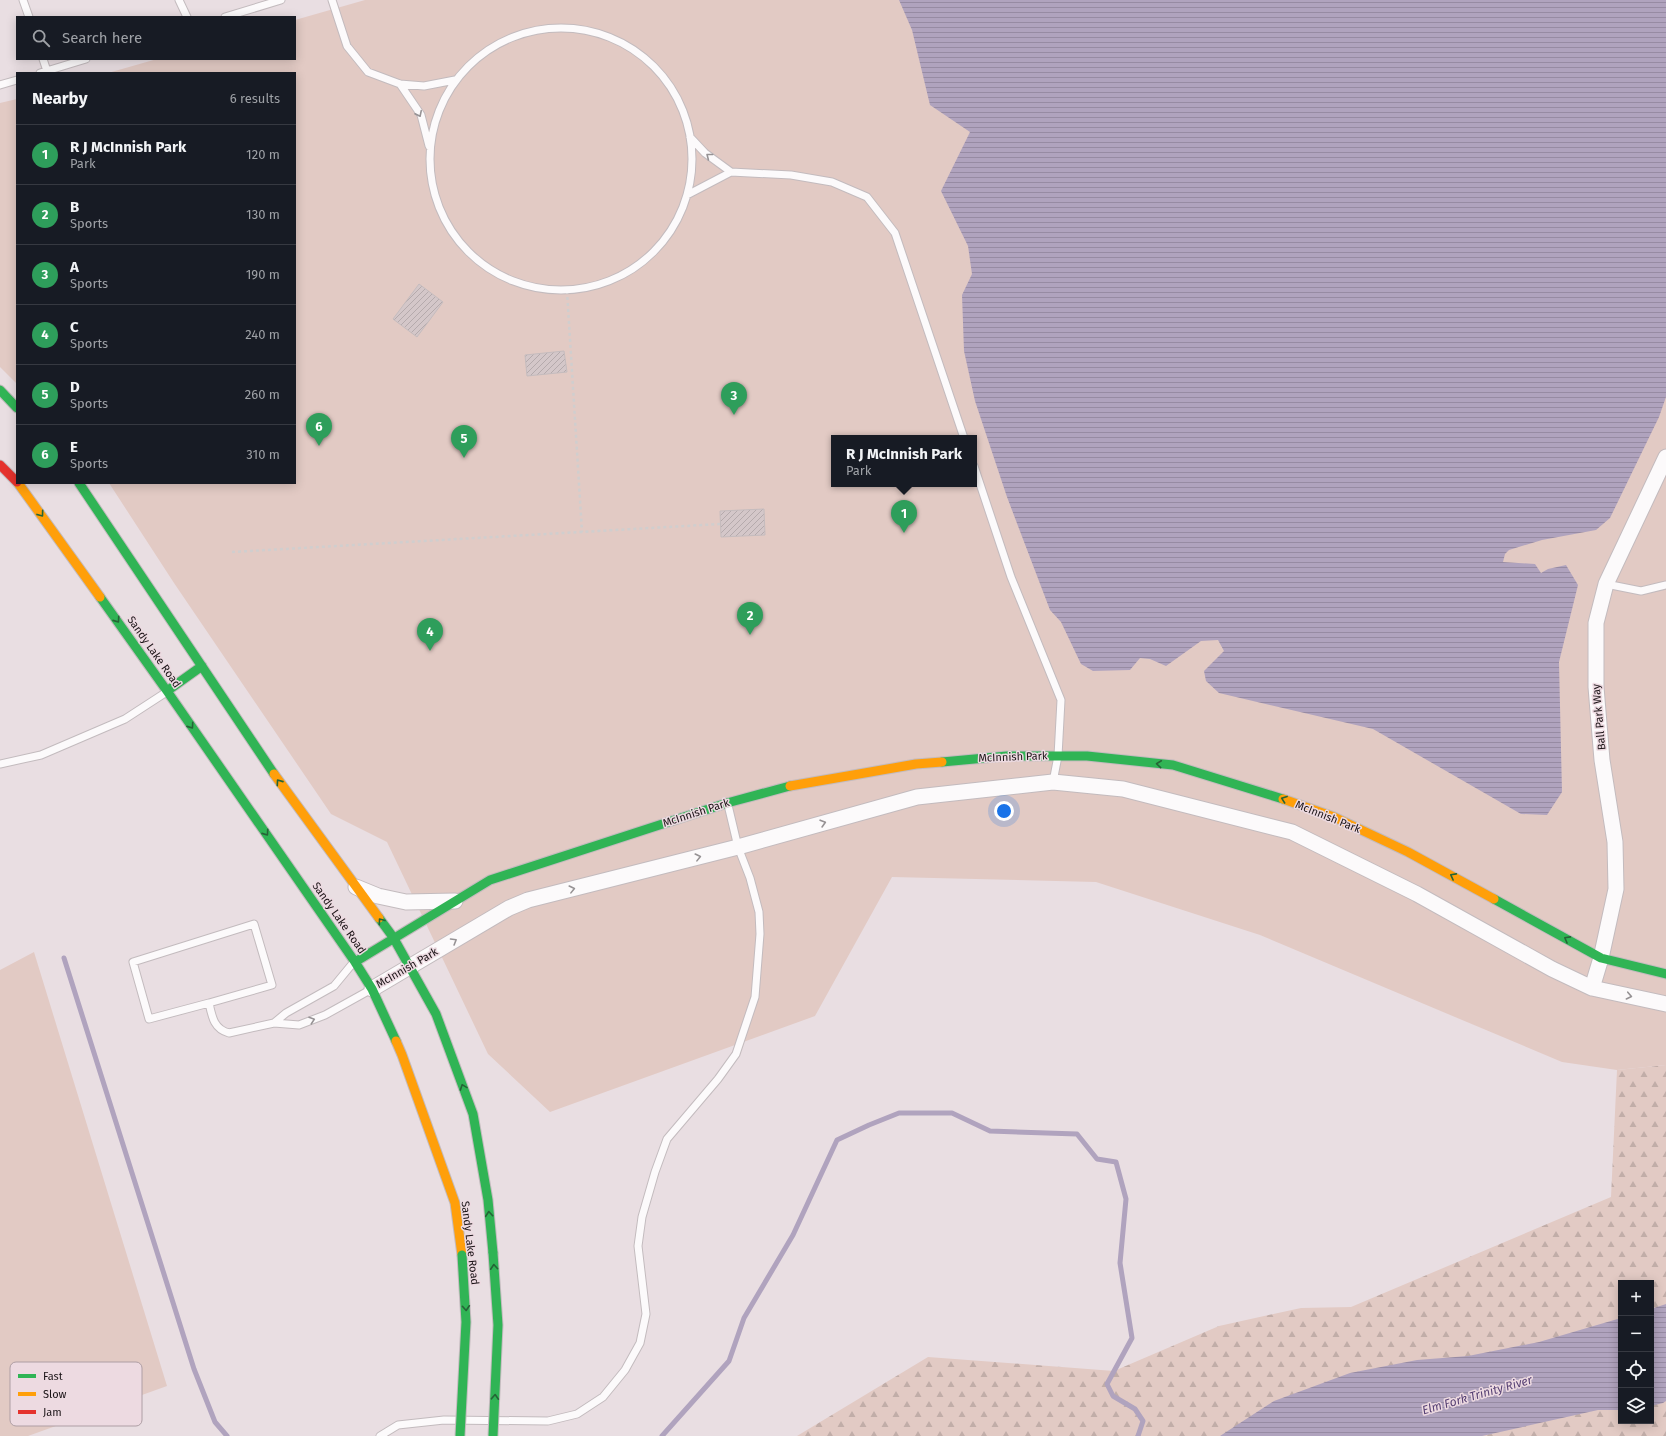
<!DOCTYPE html>
<meta charset="utf-8">
<style>
:root{--surface:#171b24;--page:#242831;--text:#f1f3f6;--muted:#9ea1a6;--line:#363941;--accent:#b1aeb1}
body{margin:0;font-family:"Fira Sans",sans-serif;background:var(--page);color:var(--text)}
.controls{position:absolute;right:12px;bottom:12px;display:grid;overflow:hidden;border-radius:0px;box-shadow:0 2px 10px #0003}
.controls button{width:36px;height:36px;display:grid;place-items:center;padding:0;border:0;border-bottom:1px solid var(--line);background:var(--surface);color:var(--text);font:20px sans-serif}
.you{position:absolute;left:1004px;top:811px;width:14px;height:14px;margin:-10px;border:3px solid #fff;border-radius:50%;background:#1a73e8;box-shadow:0 0 0 6px #1a73e833}
.badge{display:grid;place-items:center;width:26px;height:26px;border-radius:50%;background:var(--accent);color:#fff;font-size:13px;font-weight:700}
.pin{position:absolute;translate:-50% -33px;filter:drop-shadow(0 1px 2px #0008)}
.pin::after{content:'';position:absolute;top:21px;width:14px;height:12px;background:inherit;clip-path:polygon(0 0,100% 0,50% 100%)}
.popup{position:absolute;left:831px;top:435px;width:146px;height:52px;box-sizing:border-box;display:grid;place-content:center;border-radius:0px;background:var(--surface);filter:drop-shadow(0 1px 3px #0005);font-size:13px;white-space:nowrap;color:var(--muted)}
.popup b{font-size:15px;color:var(--text)}
.popup::after{content:'';position:absolute;left:50%;top:100%;margin-left:-8px;border:8px solid transparent;border-top-color:var(--surface)}
.list{margin:0;padding:0;list-style:none}
h2{display:flex;justify-content:space-between;align-items:center;height:52px;margin:0;padding:0 16px;font-size:17px}
h2 small{font-size:13px;font-weight:400;color:var(--muted)}
.list li{display:grid;grid-template-columns:26px 1fr auto;gap:12px;align-items:center;box-sizing:border-box;height:60px;padding:0 16px;border-top:1px solid var(--line)}
.list b{display:block;font-size:15px;white-space:nowrap}
.list p{margin:0;font-size:13px;white-space:nowrap;color:var(--muted)}
.list em{font-size:13px;font-style:normal;color:var(--muted)}
.icon{flex:none;width:22px;height:22px;fill:none;stroke:currentColor;stroke-width:2;stroke-linecap:round;stroke-linejoin:round}
.map{position:relative;flex:none;width:1666px;height:1436px;overflow:hidden}
.search{position:absolute;background:var(--surface);box-shadow:0 2px 10px #0003;left:16px;top:16px;width:280px;height:44px;display:flex;align-items:center;gap:10px;box-sizing:border-box;padding:0 14px;border-radius:0px;color:var(--muted);font-size:15px}
.panel{position:absolute;background:var(--surface);box-shadow:0 2px 10px #0003;left:16px;top:72px;width:280px;height:412px;border-radius:0px}
.map>svg:first-child{display:block}
</style>
<div class="map">
<svg width="1666" height="1436" viewBox="0 0 1666 1436">
<defs>
<pattern id="forest-firs" width="22" height="20" patternUnits="userSpaceOnUse"><rect width="22" height="20" fill="#e2cac4"/><path d="M5 1l3.5 6h-7zM16 11l3.5 6h-7z" fill="#c1ada8"/></pattern>
<pattern id="water-rules" width="6" height="5" patternUnits="userSpaceOnUse"><rect width="6" height="5" fill="#b0a3be"/><path d="M0 2.5h6" fill="none" stroke="#978ba3"/></pattern>
<pattern id="building-hatch" width="6" height="6" patternUnits="userSpaceOnUse"><rect width="6" height="6" fill="#d4c7c9"/><path d="M-1 1l2-2M0 6l6-6M5 7l2-2" fill="none" stroke="#b5aaac"/></pattern>
</defs>
<rect width="100%" height="100%" fill="#e9dee2"/>
<path fill="url(#forest-firs)" fill-rule="evenodd" d="M1666 1065V1436H797L928 1357 1114 1371 1219 1326 1301 1308 1351 1307 1611 1197 1617 1070ZM1621 1283H1651V1421H1621Z"/>
<path fill="#e2cac4" fill-rule="evenodd" d="M365 0H1666V1065L1617 1070 1562 1062 1260 935 1096 882 892 877 815 1016 550 1112 488 1054 387 842 331 814 174 583 109 483H295V73H108L157 59H295V20ZM834 438H974V484H834Z
M17 99V384L0 367V103Z
M34 952 167 1386 28 1436H0V970Z"/>
<path fill="url(#water-rules)" d="M899 0H1666V397L1659 417 1610 518 1596 530 1542 540 1509 550 1505 554 1503 562 1535 564 1541 573 1548 569 1566 565 1578 585 1559 662 1562 792 1547 815 1521 814 1373 729 1219 693 1206 681 1204 671 1224 651 1218 640 1201 641 1166 666 1150 659 1140 658 1130 670 1093 671 1081 664 1061 622 1050 610 1007 497 975 401 964 351 962 295 972 274 968 246 941 191 970 132 930 105 912 30Z
M1666 1304V1401L1663 1403 1651 1406V1309Z
M1621 1318V1410H1598L1482 1436H1220L1274 1401 1350 1373 1417 1360 1468 1356 1539 1342Z"/>
<g fill="none" stroke-linecap="round" stroke-linejoin="round">
<path stroke="#b0a3be" stroke-width="5" d="M64 958 194 1369 215 1422 227 1436
M662 1436 729 1361 744 1318 793 1235 837 1140 869 1125 899 1113H952L990 1131 1077 1134 1097 1159 1116 1162 1126 1199 1120 1263 1132 1338 1107 1384 1113 1396 1135 1409 1143 1421 1138 1436"/>
</g>
<path fill="url(#building-hatch)" stroke="#c5bcbe" d="M419 284 443 302 417 337 393 319Z
M564 351 567 372 527 376 525 355Z
M764 509 765 535 721 537 720 511Z"/>
<g fill="none" stroke-linecap="round" stroke-linejoin="round">
<g stroke="#c3bbbe" stroke-width="9">
<path id="lane" d="M23 0 29 17
M179 0 187 17
M332 0 347 46 368 72 400 84 424 86 455 80
M225 17 281 0
M430 159a131 131 0 1 1 262 0a131 131 0 1 1-262 0Z
M43 59 47 71
M40 73 86 59
M400 84 421 115 429 146
M0 85 17 80
M690 137 705 153 731 172
M687 195 731 172 791 175 832 182 867 197 895 233 964 438
M974 466 1011 577 1061 700 1058 756 1053 782
M1606 584 1641 591 1666 585
M0 764 41 755 125 719 165 693
M209 1003 149 1019 133 962 254 924 272 985 209 1003C212 1017 214 1029 229 1033L274 1023 299 1025 325 1015 370 990
M274 1023 286 1013 334 986 353 963
M380 1436 398 1425 444 1420 548 1421 577 1414 603 1397 625 1370 640 1343 646 1314 638 1246 642 1217 655 1172 667 1139 718 1079 736 1054 755 997 760 934 759 912 750 878 738 847 728 805"/>
</g>
<g stroke="#c3bbbe" stroke-width="17">
<path id="street" d="M356 887 378 896 406 902 455 901
M1592 988 1601 958 1616 889 1615 842 1602 760 1596 687V623L1606 584 1666 457
M372 989 509 908 528 900 738 847 917 797 1053 782 1123 789 1292 832 1417 894 1552 969 1592 988 1666 1004"/>
</g>
<g stroke="#c3bbbe" stroke-width="11">
<path id="fast" d="M0 390 17 408
M79 483 274 774
M100 597 167 691 355 962 372 989 396 1041
M167 691 202 666
M942 762 1007 756H1087L1173 765 1283 799
M1494 899 1601 958 1666 974
M379 918 393 937 436 1014 473 1114 488 1200 493 1253
M355 962 490 880 727 803 790 786"/>
</g>
<g stroke="#c3bbbe" stroke-width="11">
<path id="slow" d="M18 483 100 597
M274 774 379 918
M790 786 916 764 942 762
M1283 799 1334 817 1408 852 1494 899
M396 1041 402 1055 455 1203 462 1255"/>
</g>
<g stroke="#c3bbbe" stroke-width="11">
<path id="jam" d="M0 465 17 482"/>
</g>
<path stroke="#d0cece" stroke-width="2.5" stroke-dasharray="3 3" stroke-linecap="butt" d="M567 291 582 532
M232 552 720 524"/>
<use href="#lane" stroke="#fcfafb" stroke-width="7"/>
<use href="#street" stroke="#fcfafb" stroke-width="15"/>
<use href="#fast" stroke="#30b455" stroke-width="9"/>
<use href="#slow" stroke="#ff9f0a" stroke-width="9"/>
<use href="#jam" stroke="#e5322d" stroke-width="9"/>
<g stroke="#c3bbbe" stroke-width="11" stroke-linecap="butt">
<path id="fast-bridge" d="M493 1253 498 1325 493 1436
M460 1436 466 1322 462 1255"/>
</g>
<use href="#fast-bridge" stroke="#30b455" stroke-width="9"/>
</g>
<defs><path id="oneway-chevron" d="M-2-3.5L2.5 0L-2 3.5" fill="none" stroke-width="1.6" stroke-linecap="round" stroke-linejoin="round"/></defs>
<g stroke="#969294">
<use href="#oneway-chevron" transform="translate(419 114) rotate(64)"/>
<use href="#oneway-chevron" transform="translate(709 156) rotate(-142)"/>
<use href="#oneway-chevron" transform="translate(823 823) rotate(-16)"/>
<use href="#oneway-chevron" transform="translate(698 857) rotate(-14)"/>
<use href="#oneway-chevron" transform="translate(572 889) rotate(-14)"/>
<use href="#oneway-chevron" transform="translate(454 941) rotate(-31)"/>
<use href="#oneway-chevron" transform="translate(1629 996) rotate(12)"/>
<use href="#oneway-chevron" transform="translate(312 1020) rotate(-19)"/>
</g>
<g stroke="#256436">
<use href="#oneway-chevron" transform="translate(41 514) rotate(54)"/>
<use href="#oneway-chevron" transform="translate(117 620) rotate(55)"/>
<use href="#oneway-chevron" transform="translate(191 726) rotate(55)"/>
<use href="#oneway-chevron" transform="translate(1159 764) rotate(-174)"/>
<use href="#oneway-chevron" transform="translate(279 782) rotate(-125)"/>
<use href="#oneway-chevron" transform="translate(1284 799) rotate(-160)"/>
<use href="#oneway-chevron" transform="translate(266 833) rotate(55)"/>
<use href="#oneway-chevron" transform="translate(1453 876) rotate(-152)"/>
<use href="#oneway-chevron" transform="translate(381 921) rotate(-126)"/>
<use href="#oneway-chevron" transform="translate(1567 939) rotate(-151)"/>
<use href="#oneway-chevron" transform="translate(463 1087) rotate(-110)"/>
<use href="#oneway-chevron" transform="translate(489 1214) rotate(-95)"/>
<use href="#oneway-chevron" transform="translate(494 1267) rotate(-94)"/>
<use href="#oneway-chevron" transform="translate(466 1308) rotate(86)"/>
<use href="#oneway-chevron" transform="translate(495 1397) rotate(-87)"/>
</g>
<g text-anchor="middle" dominant-baseline="central" stroke-width="3" stroke-linejoin="round" paint-order="stroke">
<g font-size="11" fill="#1a1316" stroke="#eddae1">
<text transform="translate(154 652) rotate(55)">Sandy Lake Road</text>
<text transform="translate(1599 717) rotate(-95)">Ball Park Way</text>
<text transform="translate(1013 757) rotate(-2)">McInnish Park</text>
<text transform="translate(696 813) rotate(-18)">McInnish Park</text>
<text transform="translate(1328 817) rotate(22)">McInnish Park</text>
<text transform="translate(339 918) rotate(55)">Sandy Lake Road</text>
<text transform="translate(407 968) rotate(-30)">McInnish Park</text>
<text transform="translate(470 1243) rotate(83)">Sandy Lake Road</text>
</g>
<g font-size="12" font-style="italic" fill="#574174" stroke="#eddae1">
<text transform="translate(1477 1395) rotate(-16)">Elm Fork Trinity River</text>
</g>
</g>
<rect x="10" y="1362" width="132" height="64" rx="6" fill="#eddae1" stroke="#ae9ea4" stroke-width="1"/>
<rect x="18" y="1374" width="18" height="4" fill="#30b455"/>
<rect x="18" y="1392" width="18" height="4" fill="#ff9f0a"/>
<rect x="18" y="1410" width="18" height="4" fill="#e5322d"/>
<g font-size="11" fill="#1a1316">
<text x="43" y="1380">Fast</text>
<text x="43" y="1398">Slow</text>
<text x="43" y="1416">Jam</text>
</g>
</svg>
<div class="controls">
<button>+</button>
<button>−</button>
<button><svg class="icon" aria-label="locate" viewBox="0 0 24 24"><circle cx="12" cy="12" r="6"/><path d="M12 2v4M12 18v4M2 12h4M18 12h4"/></svg></button>
<button><svg class="icon" aria-label="layers" viewBox="0 0 24 24"><path d="M12 4l9 5-9 5-9-5zM3 14l9 5 9-5"/></svg></button>
</div>
<div class="you"></div>
<div class="pin badge" style="left:904px;top:533px;background:#2e9e5b">1</div>
<div class="popup"><b>R J McInnish Park</b>Park</div>
<div class="pin badge" style="left:750px;top:635px;background:#2e9e5b">2</div>
<div class="pin badge" style="left:734px;top:415px;background:#2e9e5b">3</div>
<div class="pin badge" style="left:430px;top:651px;background:#2e9e5b">4</div>
<div class="pin badge" style="left:464px;top:458px;background:#2e9e5b">5</div>
<div class="pin badge" style="left:319px;top:446px;background:#2e9e5b">6</div>
<div class="search"><svg class="icon" aria-label="search" viewBox="0 0 24 24"><circle cx="10" cy="10" r="6"/><path d="M15 15l6 6"/></svg>Search here</div>
<section class="panel">
<h2>Nearby<small>6 results</small></h2>
<ul class="list">
<li><span class="badge" style="background:#2e9e5b">1</span><div><b>R J McInnish Park</b><p>Park</p></div><em>120 m</em></li>
<li><span class="badge" style="background:#2e9e5b">2</span><div><b>B</b><p>Sports</p></div><em>130 m</em></li>
<li><span class="badge" style="background:#2e9e5b">3</span><div><b>A</b><p>Sports</p></div><em>190 m</em></li>
<li><span class="badge" style="background:#2e9e5b">4</span><div><b>C</b><p>Sports</p></div><em>240 m</em></li>
<li><span class="badge" style="background:#2e9e5b">5</span><div><b>D</b><p>Sports</p></div><em>260 m</em></li>
<li><span class="badge" style="background:#2e9e5b">6</span><div><b>E</b><p>Sports</p></div><em>310 m</em></li>
</ul>
</section>
</div>
